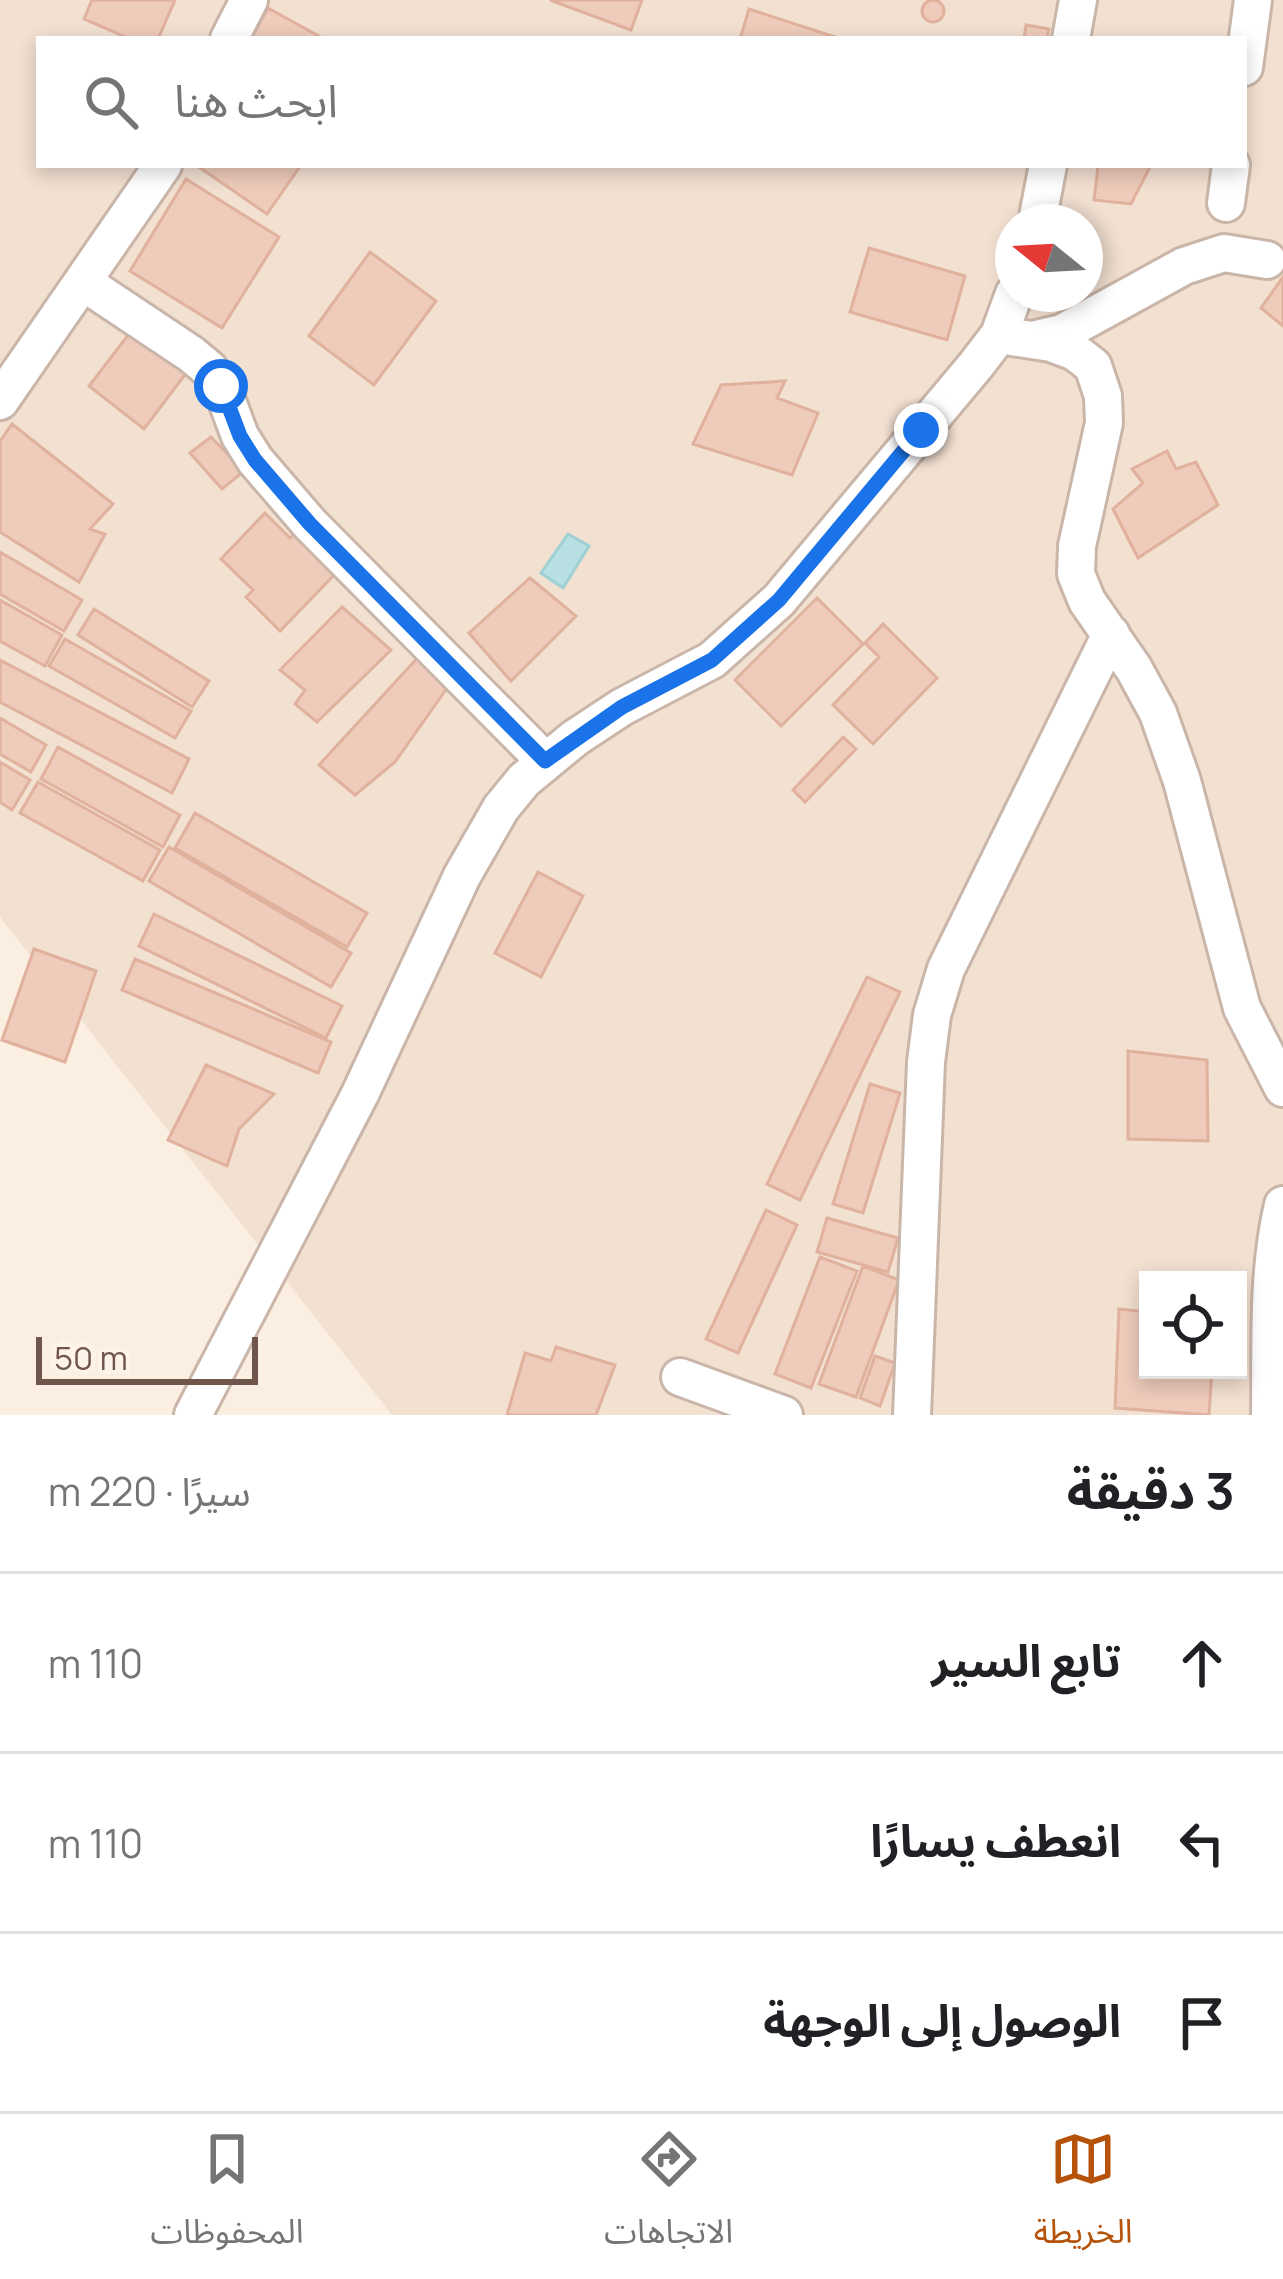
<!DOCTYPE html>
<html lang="ar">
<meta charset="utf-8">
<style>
:root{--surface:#fff;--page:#f6f6f6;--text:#202124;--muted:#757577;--line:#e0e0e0;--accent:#b45309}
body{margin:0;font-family:Manrope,"Noto Sans Arabic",sans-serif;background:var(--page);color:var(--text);direction:rtl}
.controls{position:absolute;right:36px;bottom:36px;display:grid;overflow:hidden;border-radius:0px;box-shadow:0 6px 18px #0003}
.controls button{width:108px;height:108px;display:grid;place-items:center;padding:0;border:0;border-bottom:3px solid var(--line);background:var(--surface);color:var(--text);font:60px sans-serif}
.compass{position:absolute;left:995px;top:204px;width:108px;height:108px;border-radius:50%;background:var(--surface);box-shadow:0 6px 18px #0003;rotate:288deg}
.scale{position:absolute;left:36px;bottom:30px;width:222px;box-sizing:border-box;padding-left:12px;border:6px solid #70554a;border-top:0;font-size:33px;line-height:42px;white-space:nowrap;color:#70554a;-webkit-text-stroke:9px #fef3e8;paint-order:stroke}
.stop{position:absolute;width:36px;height:36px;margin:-27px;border:9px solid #1a73e8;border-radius:50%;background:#fff}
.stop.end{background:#1a73e8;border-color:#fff;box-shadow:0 3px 12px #0008}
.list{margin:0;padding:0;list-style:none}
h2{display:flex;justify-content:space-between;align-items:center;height:156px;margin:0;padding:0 48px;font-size:51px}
h2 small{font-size:39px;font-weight:400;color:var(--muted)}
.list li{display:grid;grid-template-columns:78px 1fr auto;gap:36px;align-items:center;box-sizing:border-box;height:180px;padding:0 48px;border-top:3px solid var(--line)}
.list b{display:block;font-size:45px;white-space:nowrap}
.list em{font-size:39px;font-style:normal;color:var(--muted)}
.icon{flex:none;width:66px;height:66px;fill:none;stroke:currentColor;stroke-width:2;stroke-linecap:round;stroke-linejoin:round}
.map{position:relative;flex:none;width:1283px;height:1415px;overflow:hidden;direction:ltr}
.search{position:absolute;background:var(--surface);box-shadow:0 6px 18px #0003;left:36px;right:36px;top:36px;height:132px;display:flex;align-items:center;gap:30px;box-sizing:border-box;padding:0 42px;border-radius:0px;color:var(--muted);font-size:45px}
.sheet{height:696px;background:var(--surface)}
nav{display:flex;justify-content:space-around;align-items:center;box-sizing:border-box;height:168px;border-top:3px solid var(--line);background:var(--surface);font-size:33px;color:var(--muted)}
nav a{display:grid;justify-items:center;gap:6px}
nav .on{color:var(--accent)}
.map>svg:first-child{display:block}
</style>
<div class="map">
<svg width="1283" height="1415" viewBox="0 0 1283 1415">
<rect width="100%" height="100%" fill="#fbefe2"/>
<path fill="#f2e0d1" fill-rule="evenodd" d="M0 0H1283V1415H392L0 917ZM39 39H1244V165H39ZM1013 222H1085V294H1013ZM1148 1280H1238V1370H1148Z"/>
<path fill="#b8e0e3" stroke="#9fd0d4" stroke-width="3" d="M568 534 589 546 563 588 541 573Z"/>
<path fill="#eecbbb" stroke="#e0b19d" stroke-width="3" d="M92 0H175L158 39H130L84 19Z
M550 0H642L631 30Z
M922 11a11 11 0 1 1 22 0a11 11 0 1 1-22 0Z
M268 8 322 38V39H251Z
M749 9 841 39H740Z
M1026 25 1049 29 1047 39H1024Z
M196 165H301L267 214Z
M1107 165H1151L1131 204 1094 200 1098 166Z
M186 179 279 237 222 328 130 271Z
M869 248 965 276 947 340 850 312Z
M370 252 436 301 374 385 309 336Z
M1283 277V326L1261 308Z
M132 330 187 372 144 429 89 386Z
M785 381 777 398 818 413 792 475 693 444 721 385Z
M12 424 113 504 90 529 105 534 79 582 0 532V441Z
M211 437 244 471 222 489 190 453Z
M1167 451 1176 469 1196 462 1218 505 1138 558 1113 509 1143 483 1132 469Z
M265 513 290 538 295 533 336 573 280 631 246 597 253 590 221 559Z
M0 552 82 600 64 631 0 594Z
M530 578 576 616 511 681 469 633Z
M817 598 863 644 781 726 735 680Z
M0 600 62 635 45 666 0 641Z
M342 607 391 650 317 722 295 704 305 690 280 670Z
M94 609 209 681 192 707 78 635Z
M883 624 937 678 873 744 833 705 879 657 865 643Z
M65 639 191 711 175 738 49 666Z
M421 654 452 681 395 762 355 795 319 765Z
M0 660 189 759 172 793 0 702Z
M0 718 46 745 31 772 0 754Z
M843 737 856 749 805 802 793 790Z
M58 747 180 815 163 847 41 779Z
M0 762 30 780 12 810 0 802Z
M38 782 160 850 143 881 20 813Z
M195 813 367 913 347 947 175 848Z
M169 847 351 953 331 987 149 881Z
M538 872 583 896 541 977 495 953Z
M154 914 342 1006 326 1038 139 946Z
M34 949 96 971 65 1062 2 1040Z
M135 959 331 1042 318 1073 122 990Z
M867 977 900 992 800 1200 767 1184Z
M1128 1051 1207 1060 1208 1141 1128 1139Z
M206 1065 274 1094 239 1129 227 1166 168 1140Z
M870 1084 900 1093 863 1213 833 1204Z
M766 1210 797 1225 738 1353 706 1339Z
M827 1218 898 1238 888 1272 817 1252Z
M820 1257 857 1271 811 1388 775 1374Z
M863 1266 899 1280 856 1397 819 1384Z
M1119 1309 1148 1312V1370H1212L1209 1415 1115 1408Z
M556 1347 615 1365 596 1415H507L525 1353 551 1361Z
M875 1356 895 1363 880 1406 860 1398Z"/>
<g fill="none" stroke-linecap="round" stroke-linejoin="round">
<g stroke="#cab6a9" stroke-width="42">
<path id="minor" d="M229 39 249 0
M1071 39 1078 0
M1244 67 1253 0
M1226 203 1231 165
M1037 222 1048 165
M83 282 191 354 209 369 221 385 240 436 255 460 310 524 545 761
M999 335 1051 343 1075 352 1093 366 1103 396 1104 423 1077 546 1076 574 1087 601 1134 669 1158 713 1182 781 1242 1008 1283 1088
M1032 340 1062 333 1184 266 1224 253 1267 260
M0 401 163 165
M680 1377 784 1415
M193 1415 360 1094 462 876 501 808 524 780 575 738 622 707 712 660 779 600 976 365 999 335 1014 294
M912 1415 926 1062 932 1015 946 969 1111 634
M1270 1415C1271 1345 1267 1273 1283 1205"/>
</g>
<use href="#minor" stroke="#fff" stroke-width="36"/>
</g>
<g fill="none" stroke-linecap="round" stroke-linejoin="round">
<path stroke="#1a73e8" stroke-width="15" d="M221 386 240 436 255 460 310 524 545 761 622 707 712 660 779 600 921 430"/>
</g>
</svg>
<div class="controls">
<button><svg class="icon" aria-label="locate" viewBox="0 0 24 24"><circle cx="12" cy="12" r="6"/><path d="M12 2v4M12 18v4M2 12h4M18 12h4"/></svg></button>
</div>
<svg class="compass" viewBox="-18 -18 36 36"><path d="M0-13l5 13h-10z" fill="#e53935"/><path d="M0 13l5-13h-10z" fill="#757577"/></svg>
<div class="scale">50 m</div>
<div class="stop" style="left:221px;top:386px"></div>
<div class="stop end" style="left:921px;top:430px"></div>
<div class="search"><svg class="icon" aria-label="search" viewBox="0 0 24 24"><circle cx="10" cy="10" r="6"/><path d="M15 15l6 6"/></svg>ابحث هنا</div>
</div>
<section class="sheet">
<h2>3 دقيقة<small>سيرًا · 220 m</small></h2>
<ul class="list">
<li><svg class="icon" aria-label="ahead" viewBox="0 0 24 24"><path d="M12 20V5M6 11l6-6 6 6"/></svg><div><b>تابع السير</b></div><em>110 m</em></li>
<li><svg class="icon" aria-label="left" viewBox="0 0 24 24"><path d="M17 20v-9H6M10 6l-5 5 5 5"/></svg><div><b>انعطف يسارًا</b></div><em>110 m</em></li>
<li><svg class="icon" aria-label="arrive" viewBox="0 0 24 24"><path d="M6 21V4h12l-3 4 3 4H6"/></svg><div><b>الوصول إلى الوجهة</b></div></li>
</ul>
</section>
<nav>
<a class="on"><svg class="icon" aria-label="map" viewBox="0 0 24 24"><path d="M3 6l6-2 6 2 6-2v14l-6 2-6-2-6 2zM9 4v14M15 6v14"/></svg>الخريطة</a>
<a><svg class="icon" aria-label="directions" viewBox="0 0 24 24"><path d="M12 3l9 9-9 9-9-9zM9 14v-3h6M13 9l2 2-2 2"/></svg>الاتجاهات</a>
<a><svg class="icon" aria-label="saved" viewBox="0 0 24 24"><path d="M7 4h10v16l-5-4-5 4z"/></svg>المحفوظات</a>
</nav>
